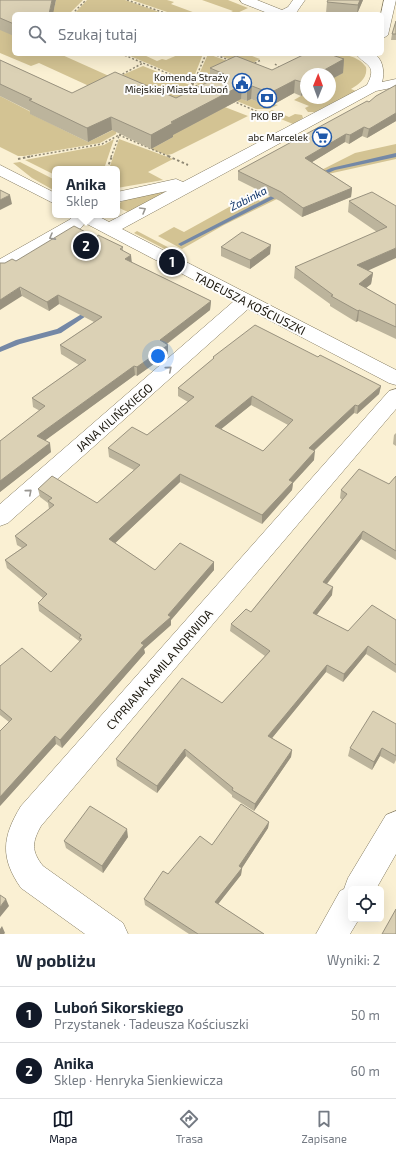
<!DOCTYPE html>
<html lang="pl">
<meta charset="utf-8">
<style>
:root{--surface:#fff;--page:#f2f2f3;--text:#1f2937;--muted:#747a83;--line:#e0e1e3;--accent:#111827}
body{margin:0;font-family:"Exo 2",sans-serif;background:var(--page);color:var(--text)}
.controls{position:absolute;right:12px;bottom:12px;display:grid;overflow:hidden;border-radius:6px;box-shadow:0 4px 16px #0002}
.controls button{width:36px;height:36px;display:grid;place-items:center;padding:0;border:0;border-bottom:1px solid var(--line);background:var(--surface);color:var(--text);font:20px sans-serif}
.compass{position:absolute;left:300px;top:68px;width:36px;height:36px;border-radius:50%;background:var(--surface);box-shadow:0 4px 16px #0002;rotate:1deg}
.you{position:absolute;left:158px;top:356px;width:14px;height:14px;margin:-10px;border:3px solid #fff;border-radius:50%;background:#1a73e8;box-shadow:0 0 0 6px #1a73e833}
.badge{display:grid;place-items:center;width:26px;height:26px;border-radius:50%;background:var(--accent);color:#fff;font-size:13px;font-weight:700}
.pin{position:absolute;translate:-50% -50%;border:2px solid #fff;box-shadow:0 1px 4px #0006}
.popup{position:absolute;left:52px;top:166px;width:68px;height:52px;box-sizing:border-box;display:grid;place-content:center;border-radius:6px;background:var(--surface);filter:drop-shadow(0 1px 3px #0005);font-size:13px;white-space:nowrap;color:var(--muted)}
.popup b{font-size:15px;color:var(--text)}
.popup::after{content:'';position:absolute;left:50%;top:100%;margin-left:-8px;border:8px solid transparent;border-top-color:var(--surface)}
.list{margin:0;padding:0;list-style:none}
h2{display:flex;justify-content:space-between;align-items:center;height:52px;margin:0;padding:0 16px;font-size:17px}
h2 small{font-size:13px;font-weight:400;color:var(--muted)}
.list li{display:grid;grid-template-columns:26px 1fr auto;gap:12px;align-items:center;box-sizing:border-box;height:56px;padding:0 16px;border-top:1px solid var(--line)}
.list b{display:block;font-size:15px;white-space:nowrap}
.list p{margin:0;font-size:13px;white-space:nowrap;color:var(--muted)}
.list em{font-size:13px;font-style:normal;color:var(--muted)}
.icon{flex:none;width:22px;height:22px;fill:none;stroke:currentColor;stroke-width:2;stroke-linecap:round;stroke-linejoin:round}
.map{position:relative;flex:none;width:396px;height:934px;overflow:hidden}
.search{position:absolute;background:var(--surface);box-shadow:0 4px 16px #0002;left:12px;right:12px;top:12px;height:44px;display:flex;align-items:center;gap:10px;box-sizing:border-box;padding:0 14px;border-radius:6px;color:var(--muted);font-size:15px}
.sheet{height:164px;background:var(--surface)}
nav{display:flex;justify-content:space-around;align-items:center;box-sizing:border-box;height:56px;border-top:1px solid var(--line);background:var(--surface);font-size:11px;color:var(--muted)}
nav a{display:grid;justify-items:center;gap:2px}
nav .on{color:var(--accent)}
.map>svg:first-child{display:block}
</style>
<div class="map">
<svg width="396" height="934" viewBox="0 0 396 934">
<rect width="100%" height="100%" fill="#faf0d3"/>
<path fill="#d3c393" d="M56 0H83L70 13 14 14 54 9Z
M87 0H125L165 14H74Z
M132 0H167L174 2 171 4 198 14H173Z
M202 0H228L248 8 235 14H227L233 11Z
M0 25 14 36V54H60L109 76 100 91 39 63 31 66 0 53Z
M134 54H142L157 61 162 59 166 60 180 54H203L192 82 130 56Z
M208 54 233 63 196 81Z
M216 54H247L260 59 247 66Z
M329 54C342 54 358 55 366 67 368 78 359 84 351 89L356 91 315 112H308L305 108 309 106 294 100 306 93V98H330V80L342 73 305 67Z
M235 65 225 92 247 101 251 99 269 106 274 104 278 105 269 109H256L196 84Z
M143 66 190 85 186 97 176 102 120 76Z
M0 96 33 113 31 114 88 142 117 128 116 134 100 143 24 156H18L0 147Z
M217 104 248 116 172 154 167 155 151 149 173 137 171 136Z
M272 110 289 117 295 114 302 115 303 118 293 124 266 113Z
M114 139 104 169H55V175L25 160 104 145Z
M119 139 173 159 148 172 163 180 117 188V169H109Z
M396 144V159L328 174 224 225 182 249 158 236 174 227 184 232 249 196 260 201 355 153Z
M20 162 55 180V191L32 178 13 163Z
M168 191 128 212 117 207V204L128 199Z
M137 231 179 253 176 255 134 233Z"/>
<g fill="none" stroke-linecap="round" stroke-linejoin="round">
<path fill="#7488a6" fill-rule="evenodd" d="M396 153V157L335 170 317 178 314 176 331 168Z
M281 191 284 193 283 194 183 245 181 246 178 244Z
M90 309 93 311 92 312 61 333 20 344 0 352V347L16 340 57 329Z"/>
<g stroke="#82795f" stroke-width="1">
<path id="minor" d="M240 0H257L282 10 288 7 293 0H305L296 13 293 14H270L242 3Z
M384 0H396L388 35 382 39V14H381Z
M356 54C361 54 368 53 373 54 383 57 385 73 382 82L396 79V87L376 91 122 229 396 370V385L389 383 248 309 8 523 0 526V504L234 301 85 223 81 228 6 270 0 271V259L69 220 74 215H96L109 222 167 191 117 202V192L176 179 183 182 367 85C378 64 365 66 356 54Z
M0 165 55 193V204L0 176Z
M396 389V409L41 826C32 842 31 851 43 866L123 923 128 934H85L21 888C0 858 2 837 21 806L389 391Z
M396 811V854L376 889H351V919H359L350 934H316L340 891 344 889 348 878 386 815Z"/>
</g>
<path stroke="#8f8874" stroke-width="1.5" stroke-dasharray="2 2" stroke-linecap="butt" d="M127 0 168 14
M72 14 86 0
M127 54 124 55 193 84
M213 54 229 60
M275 64 281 69
M251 65 261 60
M119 76 143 63
M201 88 193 84 206 54
M190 93 193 84 212 75
M233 101 274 119
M119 135 170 157
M27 157 102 144 123 133
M111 157 119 136"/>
<path stroke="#8f8874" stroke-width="2" stroke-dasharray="2.5 2.5" stroke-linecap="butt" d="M168 156 188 165
M18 159 33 156
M107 169 112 156"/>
<use href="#minor" fill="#fff" fill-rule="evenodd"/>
</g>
<path fill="#bcb49c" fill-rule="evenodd" d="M0 0 14 14V36L0 30Z
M363 0 357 14H335L326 13 327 2Z
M396 21V40H391L392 34Z
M344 59 343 73 330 80V74L301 96 294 93 269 107 251 99 247 101 241 99 173 135V137L151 149 112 130 88 142 30 114V111L0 96V60L72 93 176 98 210 81V68L272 70Z
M396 85V121L367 138 362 136 349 144 345 142 312 162 352 188 351 197 302 217 280 201 238 180V171L369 102Z
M349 201 396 206 368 271 373 273 371 284 366 288 396 305V339L358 321 356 322 330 306V304L294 278 295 267 377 232 348 212Z
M97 238 123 247V251L131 262 211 301 210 310 167 344 168 354 137 376 135 375 45 440 51 452 0 492V441L40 411 33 407 32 398 79 365 61 354 60 345 94 322 59 304 49 311 22 296 16 261Z
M221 247 270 254 250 269 221 256Z
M213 357H318L381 386 379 394 357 414 354 413 314 451V460L293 483 292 490 262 524 180 482 115 543 155 570 214 562V570L171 620V625L144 649 145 653 62 748 56 744 0 806 9 722 0 715V666L51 672 79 642V641L39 611 38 603 43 598 7 568 5 560 22 548 17 545 15 536 49 509 48 503 40 497 38 489 97 503 134 470 109 457 108 448 147 435 188 402 178 396V388L213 359ZM251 405 288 425 263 451 221 429Z
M396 433V446L393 444 394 435Z
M396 476V560L361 539 327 584 332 595 316 615 348 631 396 620V673L366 654 343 682 326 672 272 738 292 750 291 757 254 811 232 797V795L186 756 157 793 117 766 116 759 222 703 265 656 230 631 231 624 251 612 342 500 340 498 341 490 389 484Z
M396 724V760L394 764 380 756 372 770 348 756 350 748Z
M269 822 268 828 242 868 241 875 218 904 264 934H189L145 905 144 899 168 874 212 845Z
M128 837 103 873 66 848 64 841Z"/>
<path fill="#99927f" d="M52 0H56L53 14H49Z
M360 0H363L357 14 358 5Z
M344 59 343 73 330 80V74H317Z
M295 80 294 93 269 107 270 93Z
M306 80V93L301 96 302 82Z
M242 85 241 99 173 135V137L151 149V135L171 122Z
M252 86 251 99 247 101V88Z
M396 113V121L367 138 369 129Z
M111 117 112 130 88 142 87 128Z
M364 127 362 136 349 144 350 135Z
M346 134 345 142 304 167 305 158Z
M352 188 351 197 302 217 303 208Z
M10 195 12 204 0 210V200Z
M271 245 270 254 250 269V260Z
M396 248V258L356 276 357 265Z
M131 255 132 264 125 259Z
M373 273 371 284 357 295 359 284Z
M20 287 22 296 0 310V300Z
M58 295 59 304 49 311 47 302Z
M211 301 210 310 160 349V340Z
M359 310 358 321 356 322 358 311Z
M168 345V354L137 376V367Z
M134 366 135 375 39 445 37 436Z
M381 386 379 394 357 414 358 406Z
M252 396 251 405 215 434V426Z
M355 405 354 413 308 456 309 448Z
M50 443 51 452 0 492V481Z
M315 451 314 460 293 483 292 490 262 524V515L289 480Z
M180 474V482L110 548 109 539Z
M363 531 361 539 322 590 323 582Z
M214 562V570L171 620V625L144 649 145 653 62 748 60 740 141 643 168 615Z
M333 587 332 595 312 621 313 613Z
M368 646 366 654 343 682 344 674Z
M327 665 326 672 268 743V736Z
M55 736 56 744 0 806V797Z
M382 748 380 756 372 770 374 762Z
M185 749 186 756 157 793V786Z
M292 750 291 757 254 811 255 804Z
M269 822 268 828 242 868 241 875 215 908V902Z
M127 829 128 837 103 873 102 866Z
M6 899 9 906 0 917V907Z
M2 926 5 933 4 934H0V929Z"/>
<path fill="#dbd1b5" stroke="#99927f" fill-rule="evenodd" d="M0 0H52L49 14H14V24L0 18Z
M328 0H360L358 5 327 2Z
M396 21V34H392Z
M305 54H329L344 59 317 74H306V80L302 82 295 80 270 93 252 86 247 88 242 85 171 122 173 123 151 135 111 117 87 128 29 100 32 99 0 84V60L72 93 115 72 176 98 224 74 210 68 236 56 272 70Z
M396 85V113L369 129 364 127 350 135 346 134 305 158 352 188 303 208 281 192 238 171 367 101 369 102 376 96Z
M0 190 10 195 0 200Z
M372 192 396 206V248L357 265 373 273 359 284 396 305V327L359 310 358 311 331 296 333 295 295 267 387 227 349 201Z
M74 226 97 238 98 235 123 247 120 249 131 255 125 259 211 301 160 340 168 345 137 367 134 366 37 436 50 443 0 481V441L45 406 32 398 86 360 60 345 102 317 58 295 47 302 20 287 0 300V263H5L12 259 16 261Z
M242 232 271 245 250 260 221 247Z
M255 325 318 357 320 355 381 386 358 406 355 405 309 448 315 451 289 480 293 482 262 515 180 474 109 539 155 570 180 543 214 562 168 615 171 617 141 643 144 645 60 740 55 736 0 797V731L12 719 0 709V666L22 648 51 672 82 639 79 638 81 635 38 603 47 594 5 560 27 545 15 536 54 505 48 501 52 498 38 489 52 476 97 503 140 465 108 448 132 427 147 435 194 397 178 388 214 358 213 357ZM252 396 293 420 263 451 215 426Z
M359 469 389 484 396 476V551L363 531 323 582 333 587 313 613 348 631 372 605 396 620V665L368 646 344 674 327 665 268 736 292 750 255 804 232 790 233 788 185 749 157 786 116 759 182 678 222 703 270 651 231 624 246 609 251 612 347 494 341 490Z
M373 711 396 724V756L382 748 374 762 350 748Z
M241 804 269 822 239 866 242 868 215 902 264 934H198L144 899 163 871 168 874 200 836 212 845Z
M90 806 127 829 102 866 64 841Z
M0 895 6 899 0 907Z
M396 909V934H382Z"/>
<defs><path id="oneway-chevron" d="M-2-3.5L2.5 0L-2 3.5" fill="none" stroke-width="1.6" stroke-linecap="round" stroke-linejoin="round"/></defs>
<g stroke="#989691">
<use href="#oneway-chevron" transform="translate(143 210) rotate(-30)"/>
<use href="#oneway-chevron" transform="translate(52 237) rotate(151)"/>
<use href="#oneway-chevron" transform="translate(169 369) rotate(-41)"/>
<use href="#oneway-chevron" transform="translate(29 492) rotate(-41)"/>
</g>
<defs>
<g id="civic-ring" transform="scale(1)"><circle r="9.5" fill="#fdfdfd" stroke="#1f58aa" stroke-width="1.5"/><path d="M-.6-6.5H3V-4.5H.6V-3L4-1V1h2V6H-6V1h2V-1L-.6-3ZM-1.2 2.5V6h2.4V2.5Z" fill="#1f58aa"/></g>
<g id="bank-ring" transform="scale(1)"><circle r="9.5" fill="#fdfdfd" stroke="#1f58aa" stroke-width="1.5"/><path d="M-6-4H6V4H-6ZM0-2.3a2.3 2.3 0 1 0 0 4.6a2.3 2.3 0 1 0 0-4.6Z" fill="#1f58aa"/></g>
<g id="supermarket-ring" transform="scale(1)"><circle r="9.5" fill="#fdfdfd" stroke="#1f58aa" stroke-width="1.5"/><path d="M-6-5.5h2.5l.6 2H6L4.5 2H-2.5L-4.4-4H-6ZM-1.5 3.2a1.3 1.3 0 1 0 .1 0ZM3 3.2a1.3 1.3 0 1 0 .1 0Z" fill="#1f58aa"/></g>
</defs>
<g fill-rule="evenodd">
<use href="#civic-ring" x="242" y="83"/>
<use href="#bank-ring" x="267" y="98"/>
<use href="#supermarket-ring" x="322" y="137"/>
</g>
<g text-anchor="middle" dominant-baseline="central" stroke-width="4" stroke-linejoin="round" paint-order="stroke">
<g font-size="10" fill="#19150b" stroke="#fdfdfd" text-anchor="end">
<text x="228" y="77">Komenda Straży<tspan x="228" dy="12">Miejskiej Miasta Luboń</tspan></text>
<text x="267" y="116" text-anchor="middle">PKO BP</text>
<text x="308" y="137">abc Marcelek</text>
</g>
<g font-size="11" font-style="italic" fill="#0b3167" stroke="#fdfdfd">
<text transform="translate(248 198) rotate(-27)">Żabinka</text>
</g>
<g font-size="12" fill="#19150b" stroke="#fdfdfd">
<text transform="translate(250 303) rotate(27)">TADEUSZA KOŚCIUSZKI</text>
<text transform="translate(114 417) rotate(-41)">JANA KILIŃSKIEGO</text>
<text transform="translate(159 669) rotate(-49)">CYPRIANA KAMILA NORWIDA</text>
</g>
</g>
</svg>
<div class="controls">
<button><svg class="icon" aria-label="locate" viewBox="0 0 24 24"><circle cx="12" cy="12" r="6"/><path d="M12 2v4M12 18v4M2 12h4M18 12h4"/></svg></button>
</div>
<svg class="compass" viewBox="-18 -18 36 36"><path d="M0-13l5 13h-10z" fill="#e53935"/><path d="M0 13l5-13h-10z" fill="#747a83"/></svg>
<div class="you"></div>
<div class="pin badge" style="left:172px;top:262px">1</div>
<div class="pin badge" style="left:86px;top:246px">2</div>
<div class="popup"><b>Anika</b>Sklep</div>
<div class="search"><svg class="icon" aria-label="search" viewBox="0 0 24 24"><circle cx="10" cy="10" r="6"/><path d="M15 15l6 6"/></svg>Szukaj tutaj</div>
</div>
<section class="sheet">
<h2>W pobliżu<small>Wyniki: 2</small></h2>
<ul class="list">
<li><span class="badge">1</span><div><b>Luboń Sikorskiego</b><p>Przystanek · Tadeusza Kościuszki</p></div><em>50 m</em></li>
<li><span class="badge">2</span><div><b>Anika</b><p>Sklep · Henryka Sienkiewicza</p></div><em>60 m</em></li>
</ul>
</section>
<nav>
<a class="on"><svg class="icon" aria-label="map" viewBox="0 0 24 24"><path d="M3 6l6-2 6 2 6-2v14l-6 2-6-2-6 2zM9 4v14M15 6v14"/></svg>Mapa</a>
<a><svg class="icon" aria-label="directions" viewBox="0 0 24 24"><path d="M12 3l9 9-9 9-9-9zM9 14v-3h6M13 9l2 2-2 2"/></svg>Trasa</a>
<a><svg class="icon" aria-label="saved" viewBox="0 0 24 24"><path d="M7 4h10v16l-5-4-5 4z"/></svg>Zapisane</a>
</nav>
